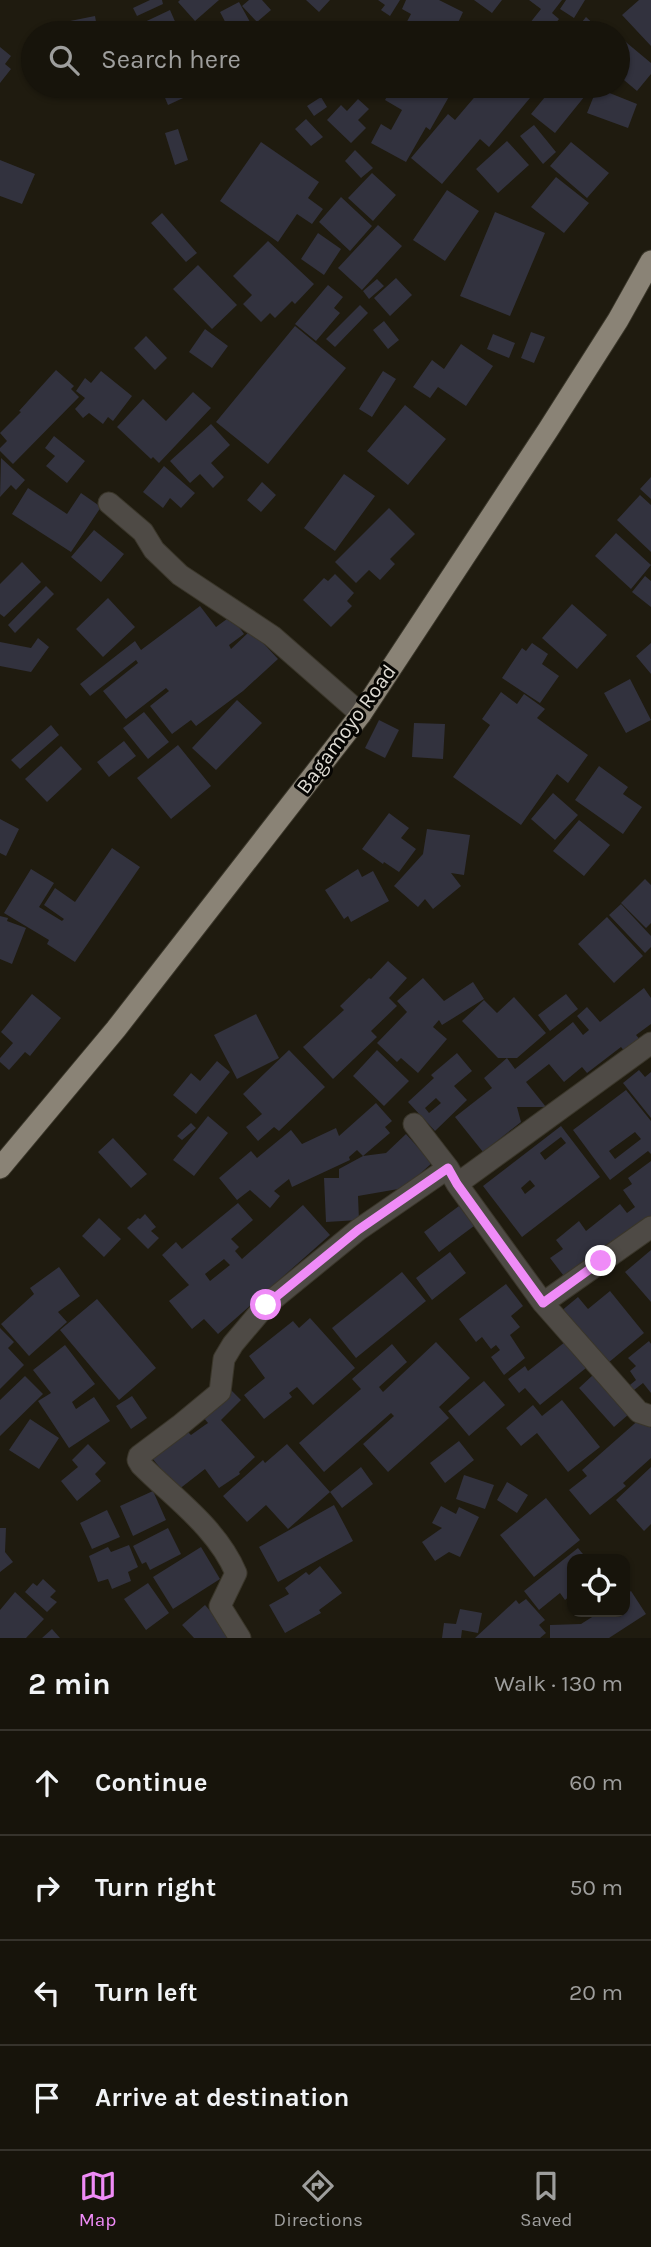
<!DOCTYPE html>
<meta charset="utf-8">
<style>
:root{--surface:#17140b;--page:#242119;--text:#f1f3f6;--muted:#9e9e9d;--line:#36332c;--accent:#ef8bf7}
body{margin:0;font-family:Karla,sans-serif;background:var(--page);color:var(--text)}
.controls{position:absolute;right:21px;bottom:21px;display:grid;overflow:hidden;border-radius:14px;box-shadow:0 2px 5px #0004}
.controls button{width:63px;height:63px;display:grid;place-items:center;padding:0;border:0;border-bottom:2px solid var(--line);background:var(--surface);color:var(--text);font:35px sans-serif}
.stop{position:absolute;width:21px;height:21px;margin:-16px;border:5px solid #ef8bf7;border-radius:50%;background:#fff}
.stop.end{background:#ef8bf7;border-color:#fff;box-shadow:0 2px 7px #0008}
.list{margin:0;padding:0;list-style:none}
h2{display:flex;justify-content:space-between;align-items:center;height:91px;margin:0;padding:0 28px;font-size:30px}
h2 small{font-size:23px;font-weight:400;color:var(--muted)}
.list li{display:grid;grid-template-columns:46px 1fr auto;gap:21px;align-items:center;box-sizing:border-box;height:105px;padding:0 28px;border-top:2px solid var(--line)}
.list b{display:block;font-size:26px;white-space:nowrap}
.list em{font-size:23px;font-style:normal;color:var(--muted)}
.icon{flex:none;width:38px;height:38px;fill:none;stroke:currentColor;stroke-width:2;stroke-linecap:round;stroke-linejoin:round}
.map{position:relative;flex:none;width:651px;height:1638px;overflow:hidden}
.search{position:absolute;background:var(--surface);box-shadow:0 2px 5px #0004;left:21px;right:21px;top:21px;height:77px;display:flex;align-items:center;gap:18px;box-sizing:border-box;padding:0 24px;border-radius:38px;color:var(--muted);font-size:26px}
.sheet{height:511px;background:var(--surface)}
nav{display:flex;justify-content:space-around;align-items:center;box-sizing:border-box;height:98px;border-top:2px solid var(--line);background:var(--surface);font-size:19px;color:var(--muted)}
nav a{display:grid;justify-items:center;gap:4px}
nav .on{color:var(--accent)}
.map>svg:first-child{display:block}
</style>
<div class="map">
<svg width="651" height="1638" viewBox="0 0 651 1638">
<rect width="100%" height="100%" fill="#1f1b0f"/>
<path fill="#32323e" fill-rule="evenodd" d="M150 0H162L163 4 137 16 133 8Z
M180 0H219L195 21 178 2Z
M249 0H262L271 10 257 22 242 6Z
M306 0H330L319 12Z
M378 0H400L390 16 381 10 385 5Z
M406 0H439L463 12 457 25 474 33H401L411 14 402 9Z
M474 0H502L492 13Z
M529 0H562L552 13 559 19 548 33H522L541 9Z
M566 0H585L574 18 560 9Z
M639 0H651V46L622 15Z
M239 2 250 22 231 33 220 12Z
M170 10 180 33H137L134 27Z
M95 16 98 33H62L60 23Z
M586 17 601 31 599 33H573Z
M329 23 336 33H315Z
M621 38 651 63V74L637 91 618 75V42Z
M0 47 11 56 5 64 11 69 0 83Z
M160 86H209L168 105Z
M249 86H270L260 96Z
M393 86H455L430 130 426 127 406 162 371 143 381 124 391 130 402 110 385 100Z
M484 86H540L489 147 480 139 442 184 411 158 448 114 455 120Z
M554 86H593L555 133 531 114Z
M597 88 637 104 628 128 587 113Z
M321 97 327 107 314 116 307 106Z
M358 99 369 109 358 120 366 128 351 143 327 120 341 105 347 111Z
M306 119 323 137 311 146 295 129Z
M534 125 556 152 543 164 520 136Z
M178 129 188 160 175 165 165 133Z
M507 141 529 165 498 193 476 169Z
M261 142 319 182 308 198 323 209 312 224 297 214 278 242 220 201Z
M571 142 609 173 587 198 550 166Z
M355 150 373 168 361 178 345 161Z
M0 160 35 174 22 204 0 196Z
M372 173 396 195 373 221 348 198Z
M556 177 589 203 564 233 531 207Z
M447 190 479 211 445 261 413 240Z
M341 197 372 226 350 251 319 222Z
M495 212 545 233 510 316 460 296Z
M162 213 197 253 186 262 151 223Z
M378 225 402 246 362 290 338 268Z
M318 233 341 249 324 275 301 259Z
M268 241 314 284 295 304 292 301 275 318 270 313 261 322 243 304 252 295 233 276Z
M198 265 237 305 212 329 173 289Z
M396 278 412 295 390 316 374 298Z
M377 279 384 286 369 299 363 291Z
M328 285 343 297 334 308 340 313 316 341 295 324Z
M360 305 368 313 335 347 326 339Z
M384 321 399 340 388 349 373 330Z
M295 326 346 368 268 464 216 422Z
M205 329 228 346 212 368 189 352Z
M531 332 545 337 534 363 521 358Z
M493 334 515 343 509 358 487 349Z
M146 336 167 358 155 370 134 348Z
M461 344 493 366 466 406 438 387 430 398 413 387 432 360 444 369Z
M56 370 74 386 71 389 79 397 13 464 0 451V448L7 441 0 433 21 412 19 411Z
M101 371 132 396 113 421 108 417 103 424 89 413 83 418 75 409 85 398 76 391 85 378 91 383Z
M383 371 396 379 372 417 359 409Z
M193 392 211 408 159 463 153 457 151 459 117 427 143 399 166 421Z
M405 405 446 439 408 485 367 451Z
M211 424 230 445 211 463 224 477 213 488 200 474 190 483 170 461Z
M54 436 85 461 67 483 46 466 55 456 45 448Z
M1 458 25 480 16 490 11 485 0 497Z
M164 466 195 493 181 508 170 498 163 508 143 492Z
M344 474 375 496 335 551 304 528Z
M651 477V499L640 489Z
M262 482 276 495 261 512 247 500Z
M28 488 67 514 81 493 101 507 71 552 12 514Z
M640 495 651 505V552L617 520Z
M389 508 415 534 390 559 395 564 380 580 369 570 356 583 335 562Z
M94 530 124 554 101 582 71 557Z
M616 533 651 565 631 589 595 556Z
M22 562 41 582 4 617 0 614V584Z
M335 574 354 593 347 601 352 606 331 627 303 600 324 578 328 581Z
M645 576 651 581V607L632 592Z
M46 586 54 594 15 633 8 625Z
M108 598 135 627 103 657 76 629Z
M572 604 607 635 577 669 542 638Z
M200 606 216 627 231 616 244 634 229 645 231 649 251 630 278 659 243 691 196 726 191 720 172 734 150 706 169 691 166 688 126 719 103 691 138 663 136 660 90 696 80 684 135 641 141 650Z
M38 638 49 647 31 672 0 666V642L31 648Z
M532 643 548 654 542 664 559 676 540 703 502 678 522 648 526 651Z
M651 643V674L636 656Z
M630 679 651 720 626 733 604 693Z
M501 692 517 704 524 694 545 709 537 718 588 755 568 783 557 774 521 825 453 777 490 725 482 719Z
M237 700 262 723 216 770 192 748Z
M144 712 169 742 148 759 123 728Z
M379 720 399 730 385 758 365 748Z
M414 723 445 724 443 759 412 757Z
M51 725 59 735 20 769 11 760Z
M124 741 136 756 109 777 97 762Z
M178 745 211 786 171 819 137 778Z
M61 746 82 769 47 802 25 779Z
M599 766 628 787 623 794 642 807 623 834 575 800Z
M553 793 578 815 555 840 531 819Z
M389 813 409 828 401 838 416 849 399 872 384 862 383 864 362 849Z
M0 819 19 829 6 856 0 853Z
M579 820 610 845 584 876 553 851Z
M427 829 470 835 464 875 451 873 461 886 433 909 425 899 418 907 394 886 423 854Z
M112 848 140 867 75 962 47 944 49 940 4 913 31 869 54 883 39 907 62 921 64 919 44 905 55 888 75 902Z
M358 869 362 877 373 871 389 901 351 922 348 916 344 919 325 890Z
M645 879 651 885V923L646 928 621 903Z
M621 904 651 936V947L645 953 609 915Z
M0 916 8 918 7 921 26 928 12 964 0 959Z
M607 917 643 956 614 983 578 944Z
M388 961 407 978 389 998 397 1006 371 1031 377 1037 333 1079 303 1047 344 1010 340 1006 369 978 371 979Z
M423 978 444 1001 473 982 484 999 442 1025 439 1020 433 1027 447 1039 418 1073 401 1058 397 1062 377 1043 407 1012 397 1001Z
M644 988 651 998V1024L636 1035 642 1042 627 1054 621 1047 587 1073 582 1067 564 1082 549 1064 526 1082 546 1107H517L521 1122 483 1152 455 1117 492 1088 484 1078 507 1058 515 1069 573 1022 583 1035 589 1030 577 1016 587 1007 600 1022Z
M32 994 61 1018 30 1056 25 1052 9 1070 0 1062V1058L13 1043 1 1032Z
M566 994 578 1009 550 1031 538 1015Z
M514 997 546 1033 517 1058H498L462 1021 484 1000 497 1013Z
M256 1014 279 1058 237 1079 214 1035Z
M289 1050 325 1087 279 1131 274 1127 258 1141 246 1127 262 1114 243 1094Z
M377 1050 409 1081 384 1106 353 1076Z
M457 1053 472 1071 454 1086 467 1100 435 1131 408 1102 434 1078 431 1075ZM436 1098 441 1103 429 1113 425 1108Z
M217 1061 230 1072 196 1114 173 1095 191 1073 200 1081Z
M639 1070 645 1077 651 1072V1118L623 1083Z
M626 1090 651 1121V1154L648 1151 610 1180 573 1130ZM635 1132 641 1139 615 1159 609 1151Z
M376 1103 392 1121 385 1127 390 1133 363 1156 386 1153 406 1134 432 1163 404 1188 358 1196 359 1220 326 1222 324 1178H339V1169L363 1156 357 1150 349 1157 350 1160 292 1187 289 1179 274 1191 280 1196 270 1208 250 1190 237 1200 219 1178 251 1151 257 1158 291 1130 302 1144 336 1128 339 1136Z
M208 1116 228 1133 194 1176 173 1160Z
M191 1123 196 1128 182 1140 177 1136Z
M561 1126 600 1177 522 1237 483 1186ZM561 1137 566 1143 545 1160 540 1153ZM530 1180 535 1186 525 1194 521 1188Z
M113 1138 147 1174 131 1188 98 1152Z
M651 1161V1221L570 1284 550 1258 563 1249 556 1240 579 1221 586 1231 620 1204 627 1213 635 1207 623 1190 632 1184 628 1178Z
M238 1203 253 1220 231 1239 239 1247 235 1251 242 1259 303 1205 330 1235 218 1334 204 1319 192 1329 169 1301 189 1285 162 1255 176 1242 182 1249ZM224 1259 230 1265 210 1281 205 1274Z
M459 1206 474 1226 439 1252 424 1232Z
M145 1214 156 1227 151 1231 159 1238 148 1249 127 1228 138 1218 140 1219Z
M99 1218 121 1239 104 1257 82 1236Z
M651 1250V1302L625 1272Z
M450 1252 466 1273 432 1300 416 1278Z
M59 1267 80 1296 58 1312 67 1322 29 1356 1 1324 34 1294 30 1288Z
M402 1272 426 1301 356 1358 332 1328Z
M506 1284 523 1306 511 1316 520 1327 510 1335 525 1358 504 1375 491 1357 500 1350 496 1345 491 1349 482 1337 476 1342 459 1319Z
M610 1291 644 1333 608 1363 584 1334 581 1337 560 1312 578 1297 588 1309Z
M97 1299 156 1368 119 1400 60 1330Z
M310 1318 355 1368 313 1405 297 1387 289 1393 292 1397 264 1419 244 1395 265 1378 249 1356 293 1321 299 1328Z
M0 1328 14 1342 8 1348 24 1365 0 1389Z
M649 1341 651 1344V1393L643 1383 629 1394 625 1389 636 1380 630 1371 636 1366 628 1358Z
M436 1342 470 1378 439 1407 449 1418 388 1472 363 1444 394 1416 391 1413 324 1472 299 1443 361 1389 352 1379 392 1344 407 1362 379 1387 383 1392Z
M565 1342 586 1368 540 1405 525 1388 519 1393 508 1379 525 1366 528 1371Z
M65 1345 95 1384 72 1402 76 1409 94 1397 110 1421 69 1448 38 1401 51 1393 33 1370Z
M594 1374 629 1414 614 1427 579 1388Z
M25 1376 43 1394 0 1436V1400Z
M484 1381 505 1405 469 1436 448 1411Z
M231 1390 241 1400 221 1420 255 1457 239 1472 240 1474 219 1488 205 1469 178 1490 152 1458 186 1430 191 1435 205 1425 208 1423 203 1417Z
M132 1396 147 1418 131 1429 116 1406Z
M562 1400 600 1447 568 1472 537 1433 521 1446 506 1428 533 1405 542 1416Z
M642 1417 651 1428V1458L623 1483 626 1486 590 1515 569 1490 587 1476 582 1470Z
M30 1419 59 1438 39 1469 9 1450Z
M459 1441 474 1460 445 1483 430 1463Z
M88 1444 106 1463 95 1474 101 1481 77 1501 61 1481 78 1467 72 1460Z
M287 1444 330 1492 361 1467 373 1484 342 1508 330 1492 288 1529 266 1505 247 1522 223 1496 263 1460 265 1463Z
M651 1467V1524L644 1531 616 1500Z
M464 1475 494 1485 485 1509 456 1499Z
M507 1482 528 1495 517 1513 497 1500Z
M153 1491 166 1520 133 1536 120 1506Z
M546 1498 580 1540 534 1577 500 1535Z
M334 1505 353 1541 278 1582 259 1547Z
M441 1506 456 1514 459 1507 479 1517 460 1557 449 1552 435 1561 422 1542 442 1528 432 1523Z
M107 1510 120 1537 92 1549 80 1523Z
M0 1528H6L5 1552 13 1562 0 1572Z
M168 1528 181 1554 150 1570 146 1562 142 1564 133 1546Z
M129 1545 138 1567 128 1572 131 1581 112 1589 108 1579 98 1582 89 1556 108 1547 111 1552Z
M201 1547 220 1579 173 1609 153 1577Z
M578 1548 587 1559H572V1594L565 1600 560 1593 539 1610 524 1591Z
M320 1566 342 1593 319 1610 321 1613 285 1633 269 1605 289 1594 285 1588 306 1572 309 1575Z
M43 1579 56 1591 50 1597 57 1602 47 1612 25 1592 33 1583 37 1586Z
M148 1583 169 1613 146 1630 124 1599Z
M631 1591 646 1614 609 1638H550V1625L581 1624 600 1612H625V1595Z
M15 1592 44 1619 26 1638H0V1610Z
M526 1599 545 1620 539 1625 546 1633 540 1638H475L516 1600 519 1604Z
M205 1605 234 1638H194L182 1625Z
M460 1609 482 1613 478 1633 462 1630 461 1638H442L444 1623 456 1624Z
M52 1629 60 1638H42Z"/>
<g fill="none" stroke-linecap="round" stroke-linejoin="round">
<g stroke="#3a362a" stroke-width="23">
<path id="minor" d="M109 503 143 532 154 550 180 575 272 636 361 714
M414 1124 448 1168 457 1184 543 1303 639 1412 651 1416
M457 1184 651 1043
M543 1303 651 1227
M240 1638 220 1606 236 1573C217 1528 175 1499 141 1465L138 1460 139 1456 179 1426 220 1392 224 1359 233 1344 266 1305 358 1230 448 1168"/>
</g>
<g stroke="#3a362a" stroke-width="23">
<path id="trunk" d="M0 1168 116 1029 361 714 548 430 618 320 651 261"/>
</g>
<use href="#minor" stroke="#4e4a45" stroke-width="21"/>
<use href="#trunk" stroke="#8a8376" stroke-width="21"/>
</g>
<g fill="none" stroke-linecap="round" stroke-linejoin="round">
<path stroke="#ef8bf7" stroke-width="9" d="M266 1305 358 1230 448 1168 457 1184 543 1303 601 1261"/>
</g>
<g text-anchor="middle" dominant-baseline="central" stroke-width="6" stroke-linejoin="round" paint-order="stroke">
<g font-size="21" fill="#dedbd3" stroke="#070603">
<text transform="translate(346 729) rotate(-54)">Bagamoyo Road</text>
</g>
</g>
</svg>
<div class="controls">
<button><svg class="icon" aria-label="locate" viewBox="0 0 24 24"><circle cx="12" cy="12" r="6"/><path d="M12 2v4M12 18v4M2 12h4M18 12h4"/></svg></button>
</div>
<div class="stop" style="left:266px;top:1305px"></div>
<div class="stop end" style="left:601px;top:1261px"></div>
<div class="search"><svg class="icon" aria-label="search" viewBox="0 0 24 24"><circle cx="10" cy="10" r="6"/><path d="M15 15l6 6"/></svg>Search here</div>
</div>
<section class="sheet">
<h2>2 min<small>Walk · 130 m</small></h2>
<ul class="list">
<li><svg class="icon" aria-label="ahead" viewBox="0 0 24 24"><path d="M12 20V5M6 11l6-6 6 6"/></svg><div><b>Continue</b></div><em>60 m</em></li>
<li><svg class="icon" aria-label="right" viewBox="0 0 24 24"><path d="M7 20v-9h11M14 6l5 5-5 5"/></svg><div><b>Turn right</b></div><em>50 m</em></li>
<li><svg class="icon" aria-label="left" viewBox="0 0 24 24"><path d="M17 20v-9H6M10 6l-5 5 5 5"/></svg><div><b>Turn left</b></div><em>20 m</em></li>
<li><svg class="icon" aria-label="arrive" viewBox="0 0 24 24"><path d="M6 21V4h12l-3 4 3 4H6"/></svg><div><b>Arrive at destination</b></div></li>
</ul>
</section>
<nav>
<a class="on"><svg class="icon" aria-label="map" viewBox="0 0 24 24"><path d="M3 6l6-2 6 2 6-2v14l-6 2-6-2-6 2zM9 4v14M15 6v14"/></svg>Map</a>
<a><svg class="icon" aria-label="directions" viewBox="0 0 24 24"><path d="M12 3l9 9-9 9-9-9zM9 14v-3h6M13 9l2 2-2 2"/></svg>Directions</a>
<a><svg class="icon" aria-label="saved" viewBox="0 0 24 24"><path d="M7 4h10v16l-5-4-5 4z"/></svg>Saved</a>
</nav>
